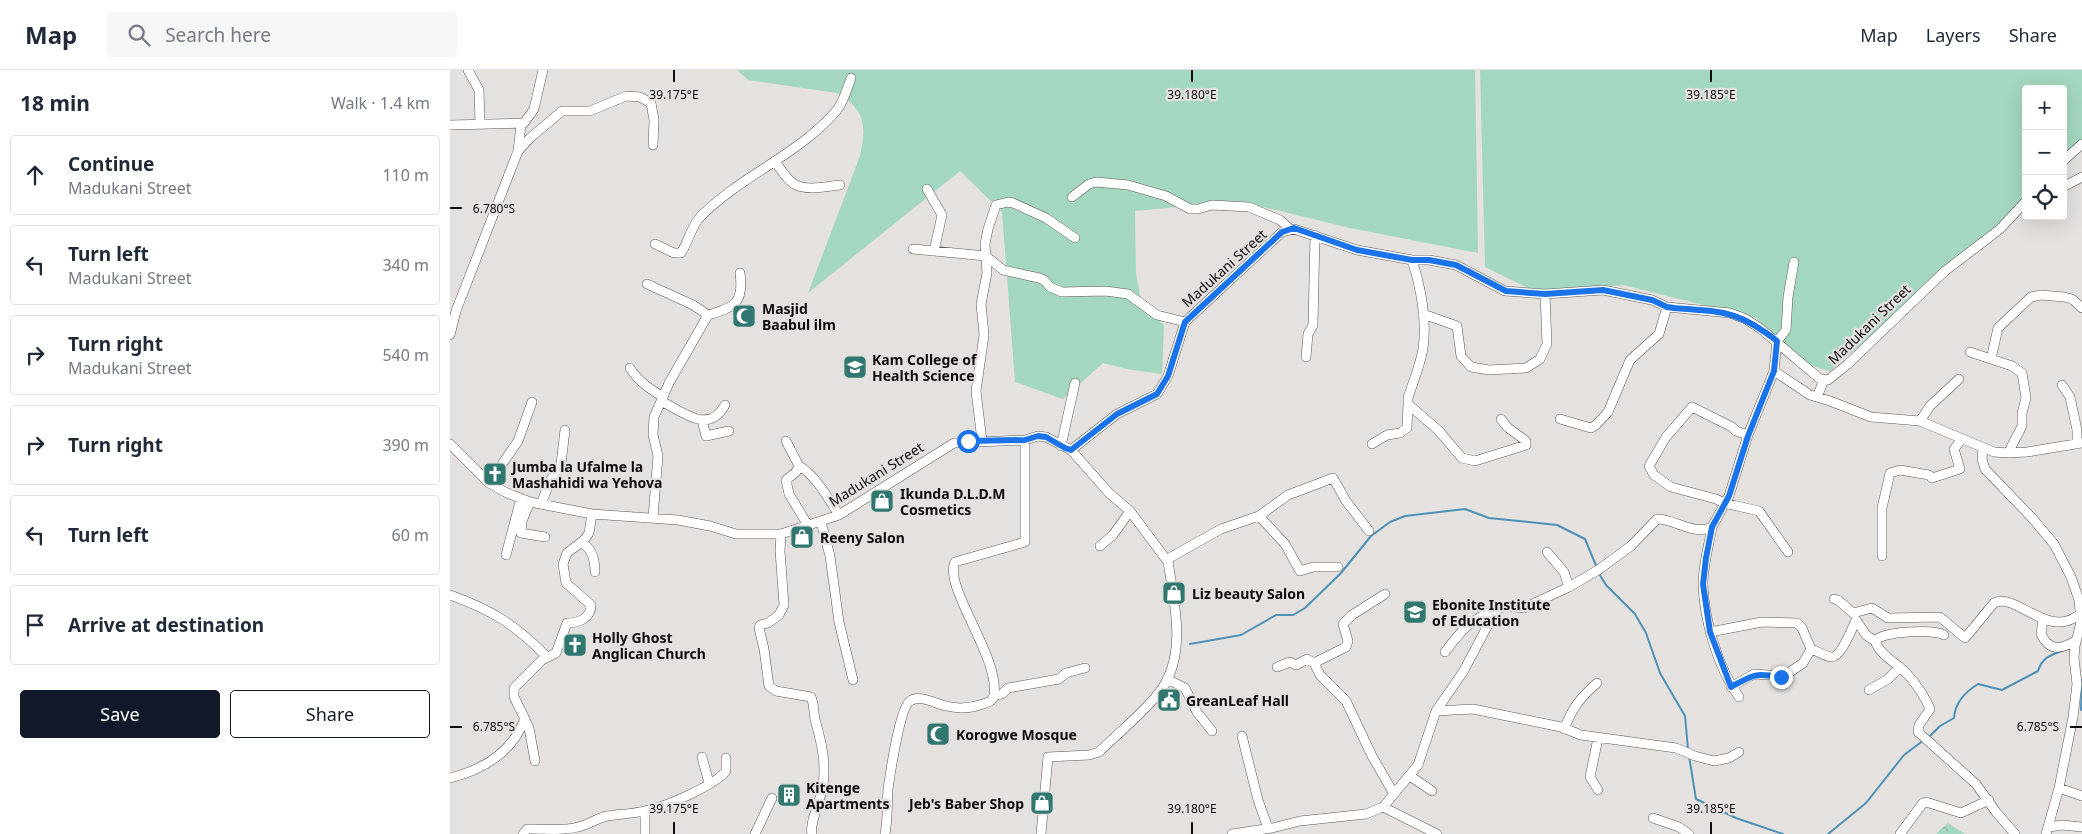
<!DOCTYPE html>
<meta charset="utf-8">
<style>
:root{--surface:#fff;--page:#f6f6f7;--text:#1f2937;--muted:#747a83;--line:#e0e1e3;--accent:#111827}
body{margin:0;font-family:"Noto Sans",sans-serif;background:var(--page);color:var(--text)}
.controls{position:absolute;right:15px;top:15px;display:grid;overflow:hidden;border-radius:5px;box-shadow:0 5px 20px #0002}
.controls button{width:45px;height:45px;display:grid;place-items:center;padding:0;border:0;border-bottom:1px solid var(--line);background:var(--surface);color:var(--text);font:25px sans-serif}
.stop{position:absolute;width:15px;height:15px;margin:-11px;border:4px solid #1a73e8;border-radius:50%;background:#fff}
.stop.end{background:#1a73e8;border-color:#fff;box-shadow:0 1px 5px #0008}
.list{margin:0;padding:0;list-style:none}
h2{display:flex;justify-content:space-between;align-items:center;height:65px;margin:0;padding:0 20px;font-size:21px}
h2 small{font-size:16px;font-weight:400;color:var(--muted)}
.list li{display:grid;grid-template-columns:32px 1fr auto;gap:15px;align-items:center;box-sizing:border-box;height:80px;margin:0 10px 10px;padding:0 10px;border:1px solid var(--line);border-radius:5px}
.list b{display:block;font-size:19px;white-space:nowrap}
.list p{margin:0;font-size:16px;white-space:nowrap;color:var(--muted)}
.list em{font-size:16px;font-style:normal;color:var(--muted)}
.actions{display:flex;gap:10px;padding:15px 20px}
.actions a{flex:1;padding:11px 0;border:1px solid var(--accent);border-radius:5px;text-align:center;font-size:18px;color:var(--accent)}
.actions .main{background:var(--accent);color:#fff}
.icon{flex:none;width:28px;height:28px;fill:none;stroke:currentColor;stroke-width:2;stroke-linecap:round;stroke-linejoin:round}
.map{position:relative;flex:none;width:1632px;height:764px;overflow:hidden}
header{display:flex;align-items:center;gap:30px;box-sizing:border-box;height:70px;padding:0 25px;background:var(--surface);border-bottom:1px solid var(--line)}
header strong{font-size:24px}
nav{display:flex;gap:28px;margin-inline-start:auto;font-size:18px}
.search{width:350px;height:45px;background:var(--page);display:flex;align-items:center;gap:12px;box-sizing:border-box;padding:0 18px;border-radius:5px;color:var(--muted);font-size:19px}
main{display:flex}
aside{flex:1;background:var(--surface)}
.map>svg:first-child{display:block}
</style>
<header>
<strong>Map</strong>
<div class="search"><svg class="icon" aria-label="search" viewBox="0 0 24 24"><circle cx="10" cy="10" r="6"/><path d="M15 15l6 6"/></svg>Search here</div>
<nav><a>Map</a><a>Layers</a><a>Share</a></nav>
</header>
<main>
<aside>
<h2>18 min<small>Walk · 1.4 km</small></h2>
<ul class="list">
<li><svg class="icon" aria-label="ahead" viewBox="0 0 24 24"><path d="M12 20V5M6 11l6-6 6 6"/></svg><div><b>Continue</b><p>Madukani Street</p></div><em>110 m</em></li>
<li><svg class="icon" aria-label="left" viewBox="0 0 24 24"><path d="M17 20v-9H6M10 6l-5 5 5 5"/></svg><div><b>Turn left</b><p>Madukani Street</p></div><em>340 m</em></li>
<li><svg class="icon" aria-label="right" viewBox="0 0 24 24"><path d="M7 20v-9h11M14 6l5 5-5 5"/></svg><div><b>Turn right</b><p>Madukani Street</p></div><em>540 m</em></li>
<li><svg class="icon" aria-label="right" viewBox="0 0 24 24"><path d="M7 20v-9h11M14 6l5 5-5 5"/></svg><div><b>Turn right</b></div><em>390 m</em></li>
<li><svg class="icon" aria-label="left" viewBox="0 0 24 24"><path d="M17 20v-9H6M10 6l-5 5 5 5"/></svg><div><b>Turn left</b></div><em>60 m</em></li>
<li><svg class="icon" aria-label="arrive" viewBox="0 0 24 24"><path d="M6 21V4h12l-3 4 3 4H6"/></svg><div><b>Arrive at destination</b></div></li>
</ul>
<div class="actions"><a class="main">Save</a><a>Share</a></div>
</aside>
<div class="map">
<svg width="1632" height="764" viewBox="0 0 1632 764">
<defs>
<pattern id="forest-crowns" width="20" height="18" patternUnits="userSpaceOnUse" patternTransform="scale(1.25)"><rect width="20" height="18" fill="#a4d7bf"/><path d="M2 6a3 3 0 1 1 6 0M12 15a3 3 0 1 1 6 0" fill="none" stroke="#8cb7a3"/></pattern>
</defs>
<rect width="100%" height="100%" fill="#e4e1de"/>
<path fill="#a4d7bf" d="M287 0H1025L1028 183 900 158 789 131 685 141 686 204 692 236 714 255 712 304 677 299 653 293 613 329 565 312 552 142 510 101 358 223 410 86C417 56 415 39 387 23L298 10Z
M1030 0H1632V78L1613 96V19H1576V132L1380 301 1351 293 1306 248 1173 215 1088 223 1035 197Z"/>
<path fill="url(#forest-crowns)" d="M1498 753 1515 764H1486Z"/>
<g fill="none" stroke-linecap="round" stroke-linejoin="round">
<path stroke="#4d91b7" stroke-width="2" d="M1148 502 1156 515 1185 544 1196 563 1210 603 1235 646 1238 679
M740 574 791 565 826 545H843L855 538 891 503 921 466 940 452 955 446 1015 439 1039 448 1107 455 1135 469 1147 498
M1631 640 1632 610
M1478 668 1490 656 1504 648C1505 633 1515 622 1528 614L1552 620 1588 601C1592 588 1600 585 1612 581
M1239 686 1246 729 1286 748 1333 764
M1378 764 1416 733 1454 685 1474 670"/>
<g stroke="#5c5957" stroke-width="10">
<path id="minor" d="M18 0 29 20 30 54
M0 55 74 53 84 39 93 0
M68 81 80 68 112 41H140L176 26 190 27 201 33 204 50 203 75
M325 91C330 98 337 111 346 115 359 121 377 116 390 115
M1613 91 1632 74
M1613 117 1632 107
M477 119 492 145 484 181
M622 127 639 114 646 112 678 115 716 126 740 139H748L762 135 799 137 830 150 840 159
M205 174 224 183H231C239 171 241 156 251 146 292 105 350 84 387 40 394 31 397 19 401 8
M463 179 536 186 553 200 589 208 594 210 600 217 612 222 655 221 678 224 707 245 735 252
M962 190C971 218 977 250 973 279 970 296 963 312 958 328V334L989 361 1012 388 1025 391 1076 375V371L1057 357 1051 349
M197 214 243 235 258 245
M973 244 1007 256 1011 286 1021 297 1039 300 1076 298 1090 289 1097 274 1095 224
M0 265 6 241 68 81 71 55
M1520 282 1562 296 1572 303 1576 328 1572 343V356L1558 383
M856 287 858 264 863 255 865 165
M1541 289 1548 258 1581 227 1591 225 1614 227 1622 229 1632 238
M180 298C188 311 200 319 213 327
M1324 301 1360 325 1380 331 1421 347 1470 351 1544 382 1558 383 1577 382 1632 373
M1612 315 1620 327 1627 360V374
M1367 327 1374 310
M211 331C233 342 259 365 275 335
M1110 349 1141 358 1146 355 1158 342 1180 290 1209 264 1217 237
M252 350 256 366 279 361
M1470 351 1480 336 1509 309
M1298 365 1286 361 1282 357 1242 337 1216 367 1199 396 1204 405 1221 417 1266 429 1274 433 1309 441 1338 482
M336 371 349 396 346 402 336 410 339 424 359 457
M532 371 526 321 534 265 531 234 537 203 535 174 538 159 546 135 558 132 563 133 596 148 625 168
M0 374 39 413 57 423 80 432 142 444 228 450 260 456 286 464H331L389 445 504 373 575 370 588 366 596 367 621 380 667 344 707 324 718 306 735 252 832 162 844 159 907 180 962 190H979L1006 195 1055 221 1095 224 1153 220 1202 230 1217 237 1280 243 1296 249 1311 259 1370 309 1378 310 1398 294 1495 201 1550 159 1576 131
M922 374 937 365 950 363 957 358 958 334
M611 376 625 313
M1533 379 1532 389 1535 399 1582 448 1604 474 1621 507 1629 530 1631 552 1625 576 1624 588 1627 614 1623 647 1609 718 1596 764
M621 380 659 423 680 441 718 492
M349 396C364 403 380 431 389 445
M39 413 68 371 82 332
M80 432 72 451 71 463 95 467
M91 434 100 411 111 394 115 360
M809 446 835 474 850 501 863 497H888
M203 447 208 386 203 365 204 347 219 313 258 245C285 237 294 233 290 203
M371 452 380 486 389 552 403 610
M1262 457C1259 475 1253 495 1253 514 1254 550 1268 598 1289 627
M331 464 330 481 334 535 329 545 318 553 310 555 309 558 314 579 319 616 326 621 361 627C365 636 363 644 366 653 372 675 376 692 373 715 372 728 359 752 362 764
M131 473C143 478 145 491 145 502
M650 476 663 465 680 441
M1097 482 1114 502 1119 517
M56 485 71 428
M1432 486V438L1440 403 1450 400 1479 405 1482 408 1510 399 1504 379 1512 369
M0 525C42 540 66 555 97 587
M1384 529 1388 530 1403 543 1422 538 1438 548 1490 547 1515 568 1544 533C1566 521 1599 572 1631 543
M1593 550 1591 564C1599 581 1610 580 1625 571
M1260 562 1312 552 1347 553 1352 558 1361 579 1353 593 1334 606 1304 604 1281 617
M1494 565C1484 559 1432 561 1425 571 1431 587 1448 593 1458 605 1467 615 1475 627 1480 639L1469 655 1468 662 1526 714 1546 742 1565 764
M1361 579C1367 581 1375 586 1381 587 1391 588 1402 558 1406 550L1416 565 1425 571
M995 582C1011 561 1020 549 1046 540
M864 593 896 577 898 571 893 554 902 545 935 524
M827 597 840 592 846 595 857 589 864 593 870 605 896 631 922 686 944 724
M717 609 735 618 747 642 762 661
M1419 620 1438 609 1450 597
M544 626 552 624 558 618 609 609 616 603 635 598
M986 641 1023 639 1111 657 1131 665 1226 678 1245 686 1264 691 1279 688 1289 682
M74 647 79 658 85 691
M1114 659C1123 637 1130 628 1147 613
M792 666 808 730 818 758
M252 687 259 713
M960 706 982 721
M0 708C32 700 61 683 74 651V647L64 627V618L92 590 106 583 117 553C129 553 141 548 141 535L116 513 113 494 117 483 134 470 139 463 142 444
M1609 718 1632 726
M1148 720 1140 707 1148 668
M933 737 987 764
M1203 748 1229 757 1239 764
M1599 757 1612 755 1632 757
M73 764 77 759H83C98 759 114 761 128 757 138 755 147 748 157 746 169 744 182 744 194 741 213 738 264 716 276 701V688
M195 764V741
M305 764 322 728
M435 764C438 749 437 734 438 719 440 705 450 637 460 631 470 624 486 634 496 636 508 639 522 638 533 634 539 632 543 631 544 625 550 587 493 517 505 492L575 472V370
M591 764 598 687 639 685 649 682C668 663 690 646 707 625 738 589 725 535 718 492L721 487 771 459 809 446 838 425 883 408 896 431 919 461
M782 764 822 758 850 751 916 744 933 737 968 695 986 641 1013 602 1046 540 1055 536 1074 538 1119 517 1148 500 1181 476 1207 449C1225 449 1244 466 1262 457L1279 426 1298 365 1324 301 1327 271 1336 260 1338 227 1344 192
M1450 764 1473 733 1476 732 1511 743 1539 730"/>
</g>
<use href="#minor" stroke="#fff" stroke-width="9"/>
</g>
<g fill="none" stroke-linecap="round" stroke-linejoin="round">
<path stroke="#1a73e8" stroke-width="6" d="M518 371 575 370 588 366 596 367 615 378 621 380 667 344 707 324 718 306 735 252 832 162 844 158 907 180 962 190H979L1006 195 1056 221 1095 224 1153 220 1202 230 1217 237 1224 238C1273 242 1287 240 1327 271L1324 301 1298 366 1279 426 1262 457 1256 488 1253 514 1260 562 1281 617C1305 604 1304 603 1331 607"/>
</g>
<path fill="none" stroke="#0e0d0c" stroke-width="2" d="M224 0V12M742 0V12M1261 0V12M0 138H12M0 657H12M1620 657H1632M224 752V764M742 752V764M1261 752V764"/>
<defs>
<g id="mosque-square" transform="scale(1.25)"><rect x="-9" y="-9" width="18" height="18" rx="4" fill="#30776f" stroke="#e4e1de"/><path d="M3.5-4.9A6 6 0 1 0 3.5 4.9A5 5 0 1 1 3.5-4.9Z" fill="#fff"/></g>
<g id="university-square" transform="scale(1.25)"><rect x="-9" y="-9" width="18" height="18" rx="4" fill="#30776f" stroke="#e4e1de"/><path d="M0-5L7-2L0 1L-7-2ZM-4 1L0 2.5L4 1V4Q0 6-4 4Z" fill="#fff"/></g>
<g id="church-square" transform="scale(1.25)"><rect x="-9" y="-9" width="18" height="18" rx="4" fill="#30776f" stroke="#e4e1de"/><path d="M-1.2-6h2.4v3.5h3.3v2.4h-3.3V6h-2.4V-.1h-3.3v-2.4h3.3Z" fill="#fff"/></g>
<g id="shop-square" transform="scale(1.25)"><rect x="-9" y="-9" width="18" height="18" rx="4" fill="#30776f" stroke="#e4e1de"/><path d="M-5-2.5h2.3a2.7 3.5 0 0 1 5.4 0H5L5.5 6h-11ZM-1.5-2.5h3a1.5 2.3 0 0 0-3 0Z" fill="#fff"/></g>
<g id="civic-square" transform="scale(1.25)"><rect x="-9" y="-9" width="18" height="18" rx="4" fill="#30776f" stroke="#e4e1de"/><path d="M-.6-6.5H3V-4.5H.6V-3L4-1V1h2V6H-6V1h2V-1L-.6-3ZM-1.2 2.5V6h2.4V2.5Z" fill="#fff"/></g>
<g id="building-square" transform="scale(1.25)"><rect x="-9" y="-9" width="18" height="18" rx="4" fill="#30776f" stroke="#e4e1de"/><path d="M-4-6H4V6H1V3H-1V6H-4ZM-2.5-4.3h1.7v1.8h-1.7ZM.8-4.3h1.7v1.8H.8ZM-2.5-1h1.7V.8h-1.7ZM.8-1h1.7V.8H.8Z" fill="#fff"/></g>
</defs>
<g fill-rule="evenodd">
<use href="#mosque-square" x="294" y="246"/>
<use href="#university-square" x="405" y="297"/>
<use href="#church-square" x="45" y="404"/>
<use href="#shop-square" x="432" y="431"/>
<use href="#shop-square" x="352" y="467"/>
<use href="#shop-square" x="724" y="523"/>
<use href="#university-square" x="965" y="542"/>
<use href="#church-square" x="125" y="575"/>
<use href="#civic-square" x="719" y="630"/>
<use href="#mosque-square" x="488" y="664"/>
<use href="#building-square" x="339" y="725"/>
<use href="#shop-square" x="592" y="733"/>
</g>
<g text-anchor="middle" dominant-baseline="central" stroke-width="4.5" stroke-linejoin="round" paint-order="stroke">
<g font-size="14" fill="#0e0d0c" stroke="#e4e1de">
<text transform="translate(774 198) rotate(-42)">Madukani Street</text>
<text transform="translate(1419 254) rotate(-44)">Madukani Street</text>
<text transform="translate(426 404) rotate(-32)">Madukani Street</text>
</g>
<g font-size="14" font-weight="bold" fill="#0e0d0c" stroke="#e4e1de" text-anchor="start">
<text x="312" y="238">Masjid<tspan x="312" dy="16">Baabul ilm</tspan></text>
<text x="422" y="289">Kam College of<tspan x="422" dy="16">Health Science</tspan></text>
<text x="62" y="396">Jumba la Ufalme la<tspan x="62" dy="16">Mashahidi wa Yehova</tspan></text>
<text x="450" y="423">Ikunda D.L.D.M<tspan x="450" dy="16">Cosmetics</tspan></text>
<text x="370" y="467">Reeny Salon</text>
<text x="742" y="523">Liz beauty Salon</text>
<text x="982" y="534">Ebonite Institute<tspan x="982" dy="16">of Education</tspan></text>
<text x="142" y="567">Holly Ghost<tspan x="142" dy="16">Anglican Church</tspan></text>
<text x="736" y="630">GreanLeaf Hall</text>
<text x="506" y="664">Korogwe Mosque</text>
<text x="356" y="717">Kitenge<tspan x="356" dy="16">Apartments</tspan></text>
<text x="574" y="733" text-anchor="end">Jeb's Baber Shop</text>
</g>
</g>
<g font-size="12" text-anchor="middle" fill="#0e0d0c" stroke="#e4e1de" stroke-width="4.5" stroke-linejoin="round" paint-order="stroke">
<text x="224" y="29">39.175°E</text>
<text x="742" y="29">39.180°E</text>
<text x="1261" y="29">39.185°E</text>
<text x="44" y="143">6.780°S</text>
<text x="44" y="661">6.785°S</text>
<text x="1588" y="661">6.785°S</text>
<text x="224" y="743">39.175°E</text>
<text x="742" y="743">39.180°E</text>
<text x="1261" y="743">39.185°E</text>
</g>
</svg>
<div class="controls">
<button>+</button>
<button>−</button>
<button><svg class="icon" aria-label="locate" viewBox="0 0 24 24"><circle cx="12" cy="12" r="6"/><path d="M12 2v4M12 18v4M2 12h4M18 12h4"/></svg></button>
</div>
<div class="stop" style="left:518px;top:371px"></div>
<div class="stop end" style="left:1331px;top:607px"></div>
</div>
</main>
